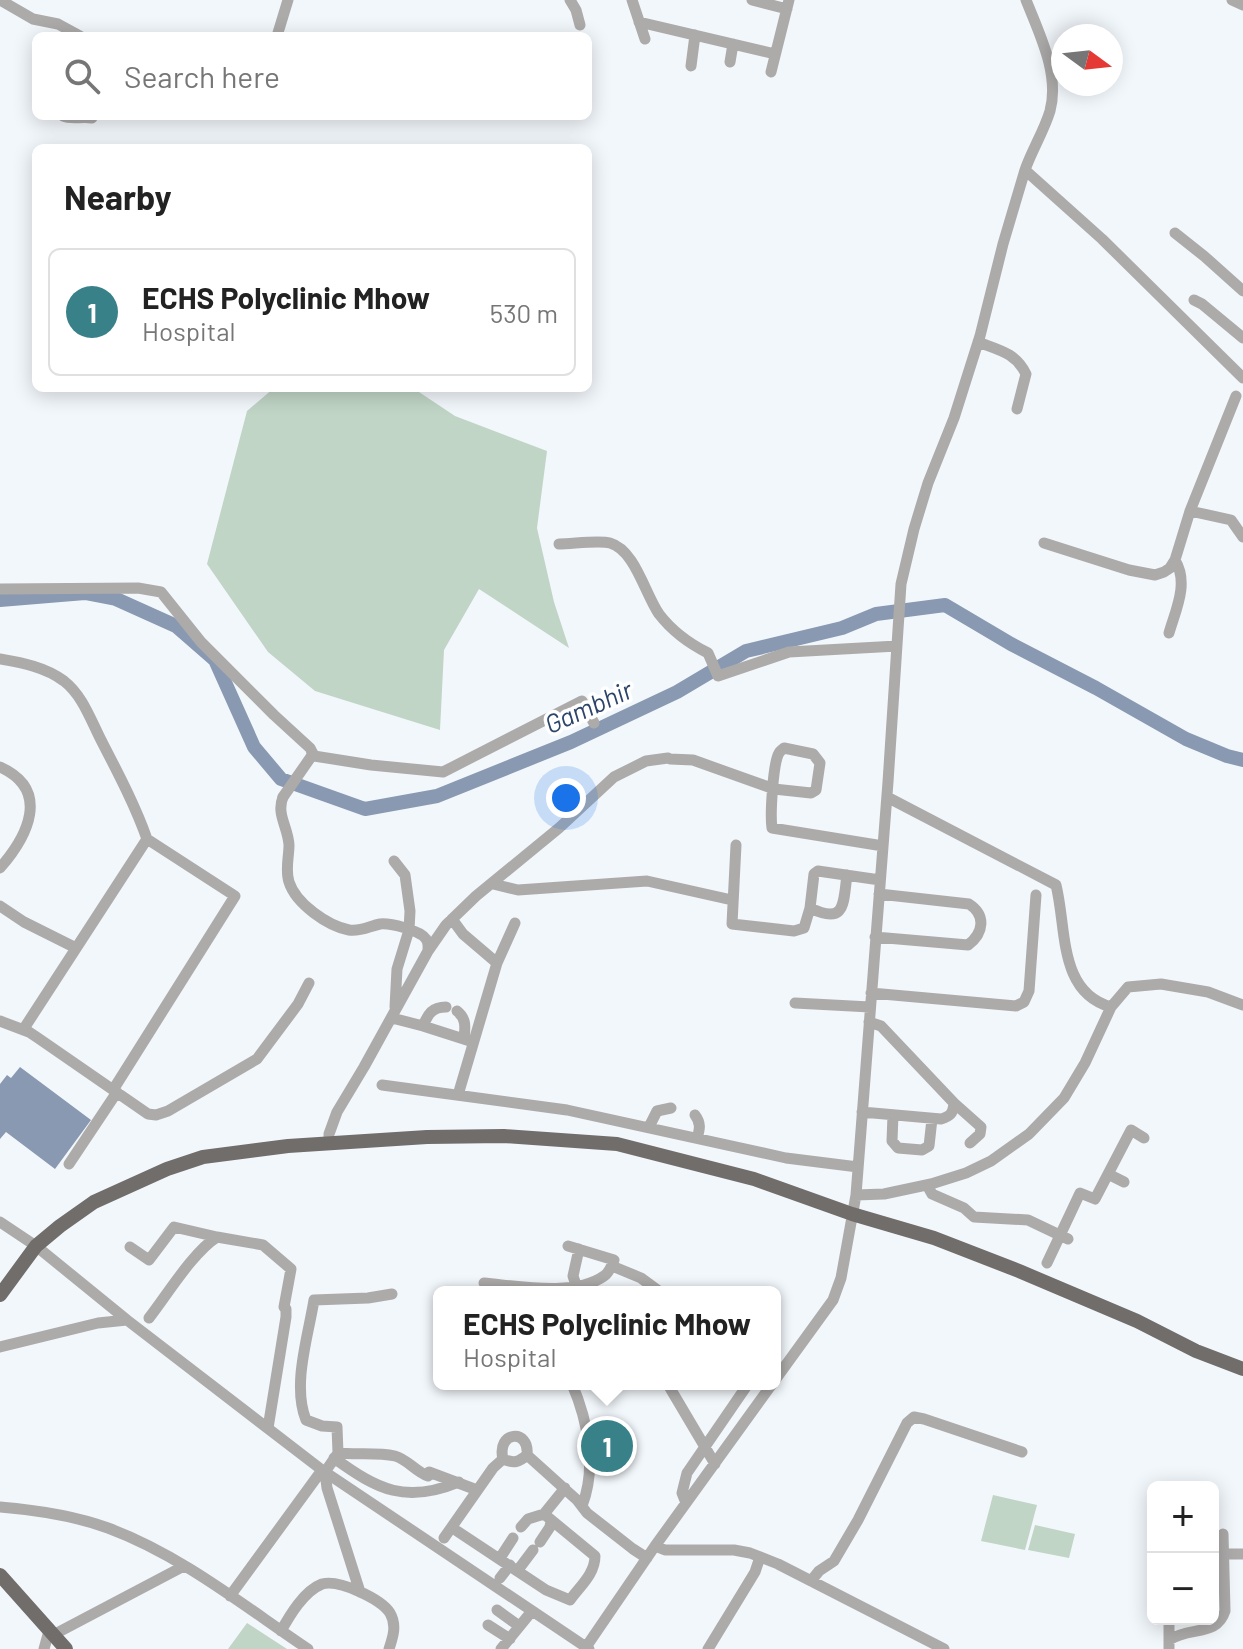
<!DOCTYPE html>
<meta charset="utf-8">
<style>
:root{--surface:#fff;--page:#f6f6f6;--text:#222;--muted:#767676;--line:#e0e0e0;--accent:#398188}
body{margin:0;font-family:Barlow,sans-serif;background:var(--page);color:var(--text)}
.controls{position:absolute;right:24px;bottom:24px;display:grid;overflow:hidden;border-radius:12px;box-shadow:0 4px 20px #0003}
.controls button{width:72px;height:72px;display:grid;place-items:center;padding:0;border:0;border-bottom:2px solid var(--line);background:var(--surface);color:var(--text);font:40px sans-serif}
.compass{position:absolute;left:1051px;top:24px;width:72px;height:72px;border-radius:50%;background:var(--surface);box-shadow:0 4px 20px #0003;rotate:105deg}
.you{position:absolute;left:566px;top:798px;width:28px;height:28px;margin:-20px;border:6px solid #fff;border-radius:50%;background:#1a73e8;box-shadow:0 0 0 12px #1a73e833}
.badge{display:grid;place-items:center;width:52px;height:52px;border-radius:50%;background:var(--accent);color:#fff;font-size:26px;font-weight:700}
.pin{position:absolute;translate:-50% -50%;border:4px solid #fff;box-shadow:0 2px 8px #0006}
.popup{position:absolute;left:433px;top:1286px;width:348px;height:104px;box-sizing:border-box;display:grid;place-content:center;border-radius:12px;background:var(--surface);filter:drop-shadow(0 2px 6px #0005);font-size:26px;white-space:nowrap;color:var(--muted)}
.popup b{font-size:30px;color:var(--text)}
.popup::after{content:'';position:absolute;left:50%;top:100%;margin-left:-16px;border:16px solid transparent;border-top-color:var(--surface)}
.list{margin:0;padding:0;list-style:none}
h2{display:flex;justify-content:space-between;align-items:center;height:104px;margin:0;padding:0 32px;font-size:34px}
h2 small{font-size:26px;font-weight:400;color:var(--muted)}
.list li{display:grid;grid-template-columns:52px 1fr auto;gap:24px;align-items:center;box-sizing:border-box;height:128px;margin:0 16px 16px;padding:0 16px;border:2px solid var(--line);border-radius:12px}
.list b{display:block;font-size:30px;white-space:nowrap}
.list p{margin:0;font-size:26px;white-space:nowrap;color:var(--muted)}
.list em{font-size:26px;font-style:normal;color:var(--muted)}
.icon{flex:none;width:44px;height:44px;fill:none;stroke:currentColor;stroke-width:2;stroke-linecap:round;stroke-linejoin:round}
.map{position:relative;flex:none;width:1243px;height:1649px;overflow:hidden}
.search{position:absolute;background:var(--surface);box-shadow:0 4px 20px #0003;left:32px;top:32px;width:560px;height:88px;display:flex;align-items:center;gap:20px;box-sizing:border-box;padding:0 28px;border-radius:12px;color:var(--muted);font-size:30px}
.panel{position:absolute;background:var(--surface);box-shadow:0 4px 20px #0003;left:32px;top:144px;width:560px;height:248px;border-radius:12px}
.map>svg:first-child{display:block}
</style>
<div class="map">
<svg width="1243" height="1649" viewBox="0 0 1243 1649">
<rect width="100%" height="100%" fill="#f2f7fb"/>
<path fill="#c0d5c6" d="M274 388H413L455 416 547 451 537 528 554 602 569 648 479 589 444 650 440 730 315 691 268 652 207 564 247 411Z
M993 1495 1037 1505 1025 1550 981 1541Z
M1035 1525 1075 1534 1069 1558 1028 1550Z
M247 1623 287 1649H228Z"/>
<path fill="#8999b2" d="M20 1067 91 1120 55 1169 6 1132 0 1139V1084L7 1075 11 1078Z"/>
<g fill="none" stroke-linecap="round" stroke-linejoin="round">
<path stroke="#8999b2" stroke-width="14" d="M0 600 85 593 116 599 176 626 215 660 254 747 281 779 365 809 437 796 571 742 677 692 746 651 842 628 876 614 945 605 1011 644 1096 688 1186 739 1227 756 1243 760"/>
<path stroke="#adabaa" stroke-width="11" d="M0 0 33 19 58 24 80 36
M570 0 576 10 580 25
M632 0 645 39
M752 0 787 9
M1232 0 1243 5
M639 22 775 54
M277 36 288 0
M730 62 733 44
M691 66 695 35
M771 72 789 0
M63 116C72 120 82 116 92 118
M1025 170C1032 150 1044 131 1050 111 1060 74 1039 33 1026 0
M1175 233 1204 256 1243 291
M1194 300 1202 304 1243 338
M978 342C999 350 1016 353 1026 374L1017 409
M1190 511 1231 520 1243 537
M1044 543 1129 570 1155 575 1164 572 1170 568 1175 560
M559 544C572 544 599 540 610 543 635 550 645 594 659 614 672 631 690 644 708 653L718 676 789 652 897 646
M0 589 138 588 161 592 201 642 274 715 310 748 314 756 371 765 443 772 582 701 594 723
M1169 633C1176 609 1189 583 1175 560L1190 511 1236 396
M0 659C23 663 45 667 64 681 82 695 90 718 100 738 117 771 135 805 147 839L235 896 113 1090
M670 759 693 760 774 789 811 793 816 790 820 763 813 754 784 748C782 750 780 751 779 753 773 763 770 815 772 828L883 846
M0 767C51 790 28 836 0 868
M283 797C276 814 288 827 289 845 289 857 285 870 289 882 296 904 328 926 349 930 360 932 370 926 380 924 390 923 420 930 426 939 429 943 428 945 428 951
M887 797 1056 885C1067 929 1058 992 1111 1007
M736 845 732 924 794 931 804 928 810 908
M394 861 405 875 410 911 409 930 397 969 395 1007
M847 875C843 904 846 925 810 908L814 874 818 871 880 880
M493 884 518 890 647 881 732 900
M0 906 24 922 76 948
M452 919 463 934 497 963
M875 937 968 945C984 933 986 915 969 904L879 894
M871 993 1016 1006 1024 1002 1029 991 1036 895
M795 1003 870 1007
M446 1007C432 1007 428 1014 423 1026L473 1042
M457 1011C467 1019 465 1028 464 1039
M392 1018 423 1026
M0 1021 29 1032 38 1038 148 1114 156 1115 168 1111 257 1059 298 1004 309 983
M23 1030 147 839
M382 1085 567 1110 786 1158 858 1167
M458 1095 497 963 515 923
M954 1103 981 1127 980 1134 970 1143
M862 1112 941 1119C951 1116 953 1113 954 1103L881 1026 869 1022
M695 1115C701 1123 700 1129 697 1138
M893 1115 892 1141 898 1148 922 1150 929 1146 932 1119
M649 1127 657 1111 671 1108
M329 1144V1134L337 1112 364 1067 428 951 446 925 476 896 559 828 614 777 646 761 668 758
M69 1164 117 1092
M1108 1174 1124 1182
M927 1185 932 1194 964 1208 974 1217 1028 1220 1068 1239
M856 1195 888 782 901 584 914 529 928 483 954 418 980 336 1003 244 1025 170 1102 239 1243 378
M0 1222 36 1246 127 1320 322 1470 586 1647
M130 1247 149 1260 174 1227 217 1237
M1047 1263 1080 1193 1095 1199 1131 1130 1144 1138
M612 1266 641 1278 660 1292
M484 1283C518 1286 575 1297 604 1276 609 1273 612 1265 614 1260L568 1246
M578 1291 573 1276 579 1249
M149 1318C167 1295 193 1252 217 1237L263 1245 291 1269 284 1307 286 1309V1317L268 1428
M0 1347 98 1323 127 1320
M775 1380 833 1300 841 1278 856 1195 884 1194 931 1184 966 1173 991 1161 1029 1134 1064 1098 1085 1063 1111 1007 1128 987 1161 984 1208 992 1243 1005
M572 1384C588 1421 597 1468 582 1506
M670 1384V1388L715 1464
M338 1453C357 1455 377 1452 395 1456 407 1459 416 1472 428 1476
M527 1455C519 1462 514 1464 503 1459 496 1431 530 1428 527 1455L577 1500 587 1513 633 1549 647 1558
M334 1458C378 1490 406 1504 459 1482
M429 1472 477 1490
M686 1503 682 1493 687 1473 748 1384
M0 1507C36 1510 75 1516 108 1528 181 1555 244 1606 308 1649
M521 1527 528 1519 544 1514 565 1488
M457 1531 546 1590 570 1600C580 1586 595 1574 595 1556L544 1514
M444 1538 493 1468 503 1459
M540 1542 550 1527 551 1520
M655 1546 665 1550H734L750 1553 778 1564 944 1649
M1224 1554H1243
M500 1558 513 1538
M518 1570 533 1550
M500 1578 510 1565
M811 1581 819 1571 834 1561 858 1520 907 1423 914 1417 924 1419 1022 1452
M360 1592 327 1488 325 1472 338 1453 337 1427 322 1426 306 1420C292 1385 308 1337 314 1300L368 1298 392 1294
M230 1596 322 1470
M497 1610 519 1626
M488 1625 510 1639
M281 1631C290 1615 304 1591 322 1584 339 1579 381 1599 390 1613 397 1625 393 1637 389 1649
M53 1635 184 1566
M1169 1640C1190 1626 1217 1637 1225 1611L1223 1534
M44 1649 49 1631
M501 1649 532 1611
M589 1649 586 1647 655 1546 772 1384
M708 1649 755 1572 760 1557
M1169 1649V1619"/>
<path stroke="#716d6b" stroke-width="14" d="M0 1295 36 1246 60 1226 94 1202 167 1169 203 1157 288 1146 427 1137 504 1136 617 1144 754 1179 852 1214 934 1238 1019 1271 1137 1321 1196 1351 1243 1369
M0 1575 66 1649"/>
<path stroke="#adabaa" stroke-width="11" d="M283 797 313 754"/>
</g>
<g text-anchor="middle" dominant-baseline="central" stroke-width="7" stroke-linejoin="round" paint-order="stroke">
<g font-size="26" font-style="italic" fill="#2c446a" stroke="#fff">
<text transform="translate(588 706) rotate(-24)">Gambhir</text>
</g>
</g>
</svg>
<div class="controls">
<button>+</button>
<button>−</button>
</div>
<svg class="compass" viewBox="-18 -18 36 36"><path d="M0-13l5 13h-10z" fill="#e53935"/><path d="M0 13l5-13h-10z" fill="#767676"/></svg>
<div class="you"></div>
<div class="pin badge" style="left:607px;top:1446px">1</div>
<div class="popup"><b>ECHS Polyclinic Mhow</b>Hospital</div>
<div class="search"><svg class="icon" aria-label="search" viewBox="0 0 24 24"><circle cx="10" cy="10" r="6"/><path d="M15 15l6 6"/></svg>Search here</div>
<section class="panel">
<h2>Nearby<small></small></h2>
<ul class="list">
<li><span class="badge">1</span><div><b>ECHS Polyclinic Mhow</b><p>Hospital</p></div><em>530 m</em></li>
</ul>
</section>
</div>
